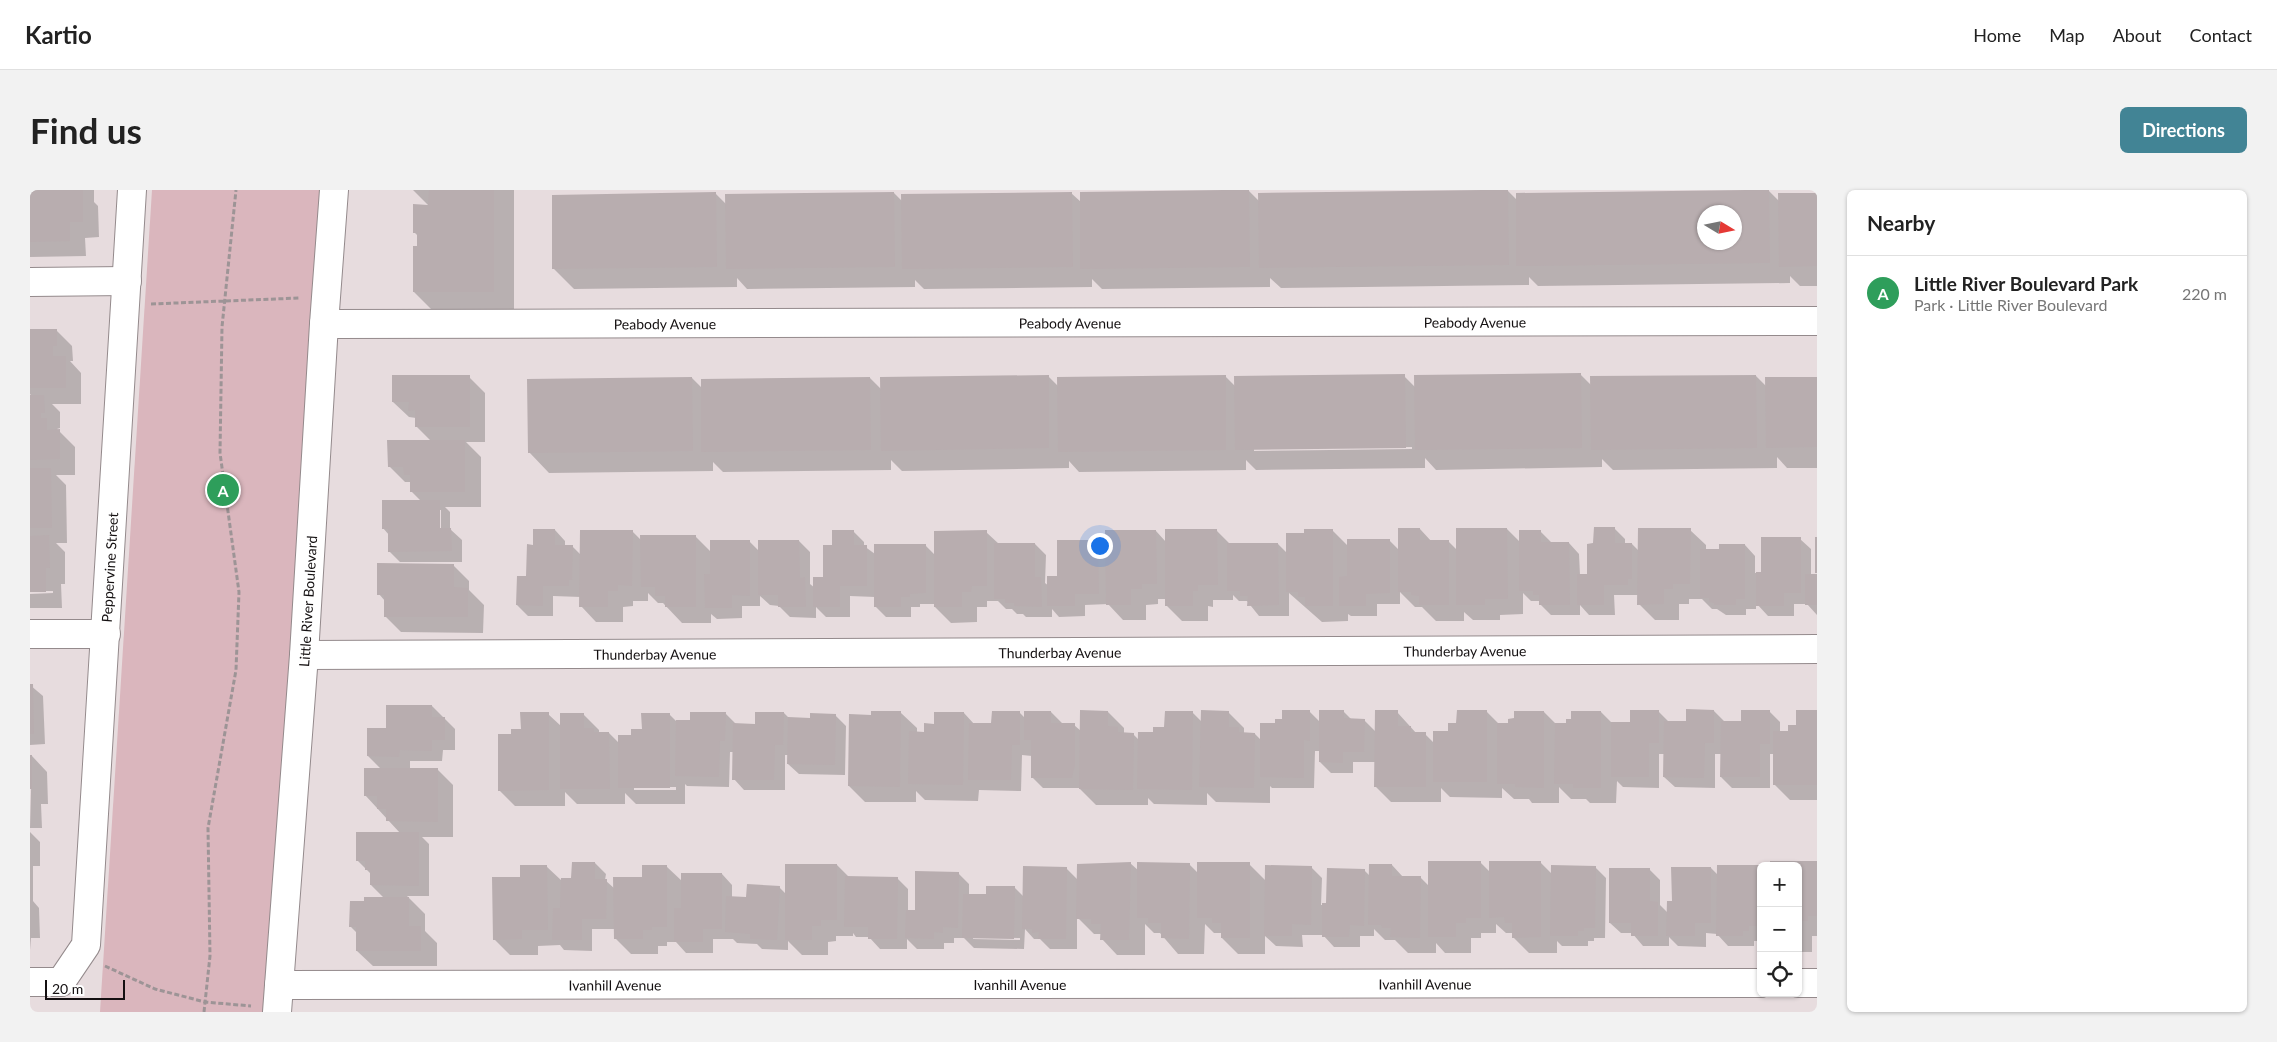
<!DOCTYPE html>
<meta charset="utf-8">
<style>
:root{--surface:#fff;--page:#f2f2f2;--text:#222;--muted:#767676;--line:#e0e0e0;--accent:#428495}
body{margin:0;font-family:Lato,sans-serif;background:var(--page);color:var(--text)}
.controls{position:absolute;right:15px;bottom:15px;display:grid;overflow:hidden;border-radius:8px;box-shadow:0 1px 4px #0004}
.controls button{width:45px;height:45px;display:grid;place-items:center;padding:0;border:0;border-bottom:1px solid var(--line);background:var(--surface);color:var(--text);font:25px sans-serif}
.compass{position:absolute;left:1667px;top:15px;width:45px;height:45px;border-radius:50%;background:var(--surface);box-shadow:0 1px 4px #0004;rotate:100deg}
.scale{position:absolute;left:15px;bottom:12px;width:80px;box-sizing:border-box;padding-left:5px;border:2px solid #141011;border-top:0;font-size:14px;line-height:18px;white-space:nowrap;color:#141011;-webkit-text-stroke:4px #fff;paint-order:stroke}
.you{position:absolute;left:1069px;top:355px;width:18px;height:18px;margin:-12px;border:4px solid #fff;border-radius:50%;background:#1a73e8;box-shadow:0 0 0 8px #1a73e833}
.badge{display:grid;place-items:center;width:32px;height:32px;border-radius:50%;background:var(--accent);color:#fff;font-size:16px;font-weight:700}
.pin{position:absolute;translate:-50% -50%;border:2px solid #fff;box-shadow:0 1px 5px #0006}
.list{margin:0;padding:0;list-style:none}
h2{display:flex;justify-content:space-between;align-items:center;height:65px;margin:0;padding:0 20px;font-size:21px}
h2 small{font-size:16px;font-weight:400;color:var(--muted)}
.list li{display:grid;grid-template-columns:32px 1fr auto;gap:15px;align-items:center;box-sizing:border-box;height:75px;padding:0 20px;border-top:1px solid var(--line)}
.list b{display:block;font-size:19px;white-space:nowrap}
.list p{margin:0;font-size:16px;white-space:nowrap;color:var(--muted)}
.list em{font-size:16px;font-style:normal;color:var(--muted)}
.icon{flex:none;width:28px;height:28px;fill:none;stroke:currentColor;stroke-width:2;stroke-linecap:round;stroke-linejoin:round}
.map{position:relative;flex:none;width:1787px;height:822px;overflow:hidden;border-radius:8px}
header{display:flex;align-items:center;gap:30px;box-sizing:border-box;height:70px;padding:0 25px;background:var(--surface);border-bottom:1px solid var(--line)}
header strong{font-size:24px}
nav{display:flex;gap:28px;margin-inline-start:auto;font-size:18px}
.intro{display:flex;align-items:center;justify-content:space-between;box-sizing:border-box;height:120px;padding:0 30px}
h1{margin:0;font-size:35px}
.button{padding:12px 22px;border-radius:8px;background:var(--accent);color:#fff;font-size:18px;font-weight:700}
main{display:flex;gap:30px;padding:0 30px}
aside{flex:1;background:var(--surface);border-radius:8px;box-shadow:0 1px 4px #0004}
.map>svg:first-child{display:block}
</style>
<header>
<strong>Kartio</strong>
<nav><a>Home</a><a>Map</a><a>About</a><a>Contact</a></nav>
</header>
<div class="intro"><h1>Find us</h1><a class="button">Directions</a></div>
<main>
<div class="map">
<svg width="1787" height="822" viewBox="0 0 1787 822">
<rect width="100%" height="100%" fill="#e7dcde"/>
<path fill="#dab6bd" d="M122 0H304L247 822H70Z"/>
<path fill="#0003" fill-rule="evenodd" d="M9 0H64V12L68 16 69 47 55 48 56 66 0 67V1Z
M383 0H484V122H404L384 102 388 46 384 42 399 16Z
M1219 1 1230 12 1478 1 1487 10 1739 1 1749 11 1787 4V96H1770L1760 86V93L1508 96 1499 87V95L1251 98 1240 88V97L1072 99 1062 89V97L894 99 885 90V97L717 99 707 88V97L544 99 524 79 686 4 696 14 864 3 873 12 1041 3 1051 12ZM1674 22H1704V52H1674Z
M0 140H26L42 156 43 171H40L51 183V214H22L30 222V238L27 239 45 257V285H26L36 295 37 353H26L35 362V394H31L32 418H0V404L23 403V401H0V206H2L0 204Z
M1550 184 1562 196 1726 186 1736 196 1787 188V278H1757L1747 267V278L1583 280 1572 269V277L1406 280 1395 268V278L1226 280 1216 270V280L1049 282 1039 271V278L872 281 861 270V280L693 282 683 272V281L519 283 499 262 662 188 672 198 840 188 851 199 1018 186 1028 196 1195 186 1205 196 1374 186 1385 197ZM1382 257V259L1224 261V259Z
M439 187 455 203V252H436L451 267V317H415L420 322V339L432 350V372H370L359 361V345L353 338 391 311 381 301V292H375L359 276 401 251 386 236V228L379 227 363 212ZM409 320H411V345H409Z
M1584 338 1595 349V354H1602L1609 361 1660 340 1676 355V360H1691L1715 355 1725 366V383H1732L1770 349 1781 359V386H1787V348V425L1777 414H1764V426H1738L1726 413V419H1716V425H1696L1687 419H1682L1672 409H1659V414H1649V430H1625L1609 414V405H1584L1585 425H1559L1550 415V425H1521L1510 414V411H1501L1493 403V424L1470 425V430H1443L1434 422V431H1406L1392 417H1385L1370 402V414H1347V426H1321L1318 424V431L1292 432 1259 403V426H1229L1217 411H1209L1203 405V410H1183V417L1178 416V431H1152L1136 415V409H1128V414L1116 415V430H1093L1078 414 1055 415V426L1029 427 1022 419V427H996L993 424H987L982 419H976L968 411H957V417H947V432L921 433 905 417V414H890V417H881V427H856L845 416V407L820 406V427H796L786 417V428L760 427 749 416 740 415 730 406V416H712V428L687 429 681 424V433H652L633 413H628L618 403V411H603V416L593 417V432H566L551 416V407L523 406V426H498L487 415 497 387 504 356 525 340 535 351V356H542L551 365 602 341 612 351 665 346 681 362 719 351 729 361 769 351 780 362V394L785 398 794 389 803 356 823 341 834 352V356L845 364 896 356 905 365 956 342 969 354H1005L1016 365 1015 393 1019 396 1068 351 1077 360 1126 341 1136 352 1187 341 1200 354H1248L1258 364 1275 345 1302 340 1318 356 1359 350 1369 360 1390 339 1402 352H1419L1427 360 1477 339 1490 352 1510 341 1521 352 1539 353 1549 364 1550 385H1558L1565 355Z
M423 375 439 391V400L454 415 453 443 371 442 355 426V411L349 404Z
M0 495 13 506 15 554 0 555Z
M402 516 425 539V560H413L412 571H380V579H407L423 595V647H392L399 654V706H377L395 724V741L407 753V776H343L327 761V743L321 737 335 712 354 708 341 695V684L327 670 370 643 335 605 351 579 338 566 357 540Z
M1279 521 1290 532 1314 522 1322 530H1334L1346 542 1367 522 1387 544H1395L1404 553 1427 534 1457 522 1469 534H1480L1514 522 1526 534H1537L1542 530 1571 522 1582 533H1601L1629 522 1639 532 1657 533 1684 521 1695 532H1712L1739 521 1750 532V542H1759L1787 521V610H1760L1744 594V564H1740V598H1702L1691 587 1692 564H1685V598L1645 597 1634 587 1635 564H1629V598L1593 597 1587 591 1586 613H1560L1556 609H1541L1529 597V613H1502L1499 609H1484L1472 598V608L1420 607 1411 598V612H1361L1345 596V572H1323V583H1301L1290 572V561H1285L1284 598H1242L1240 596V613L1186 612 1177 603V615L1124 614 1118 608V615H1066L1049 598H1013L1002 587V566L992 565 991 601 949 600 948 611 895 610 886 601V612H835L819 596 842 526 871 523 887 538V543H895L905 535 934 523 945 535H962L990 523 995 528 1021 522 1032 533 1044 535 1051 541 1078 522 1094 538V544H1103L1109 550 1162 522 1172 532 1198 522 1214 538V544H1225L1231 550 1253 530Z
M754 523 759 528 781 529 805 525 816 536 815 585 769 584 758 574 759 565H755V600H714L704 589V562H700L699 597 657 596 655 594V614H606L595 603V614H547L535 602V616H485L469 600 482 546 518 524 531 536 553 524 569 540V543H579L590 554 639 524 647 532H661L696 524 707 535H726ZM604 597H646V600H604Z
M2 566 17 582 18 614H11L12 638H0Z
M0 642 10 652V676H3V711L9 718 10 748H1L0 760Z
M1450 672 1460 682 1511 673 1522 684 1565 677 1576 688 1575 748H1564V751H1558V756H1532L1527 751V763H1499L1483 747V743H1476L1466 734V743H1451V748H1441V763H1415L1406 753V763H1378L1365 750H1355L1344 739V746H1330V757H1304L1293 745H1272L1273 757 1246 756 1235 746V764H1208L1192 748V743H1184L1175 734 1174 764H1148L1130 743H1124L1115 734V765H1087L1072 749V744H1064L1047 727V759H1020L1010 749H1004L995 739 994 759 944 758 934 748H924V753H914V759H887L877 749V759H850L839 747H826L823 743V746H806V751L798 752V765H772L758 751V760L732 759 727 754 707 753 703 749H683V763H656L646 752H637V756H628V764H601L585 748V739H562V761L534 760 530 755 508 756V765H480L464 749 492 688 516 676 532 691 543 689 565 673 576 684 575 690 585 699 636 676 653 692 692 684 702 695V708L717 709 749 697 756 704 807 675 819 687 867 688 878 699V721H886L928 683 939 694V705H957L984 697 994 707 1036 678 1048 690 1100 673 1109 681 1159 674 1168 683 1219 674 1236 691 1281 677 1292 688 1291 715H1297L1334 680 1340 686 1362 675 1373 687H1390L1399 696ZM943 747 990 748V750L943 749Z
M1787 673V746H1782V762H1768V676Z
M1730 676 1731 746H1729V751H1724V756H1698L1687 744 1676 743V757L1648 756 1639 747V756H1613L1602 743H1591L1580 733 1619 679 1630 690V715L1638 723 1643 712 1681 678 1688 685Z"/>
<path fill="#b8adaf" fill-rule="evenodd" d="M0 0H53V32H40V51L0 52Z
M399 0H464V102H383V56H387V43H383V14L398 15Z
M1193 0H1219L1220 77 1050 79V2Z
M1452 0H1478L1479 75 1229 78 1228 3Z
M1716 0H1739L1740 73 1486 76V3ZM1674 22H1704V52H1674Z
M686 2 687 77 522 79V5Z
M864 2 865 77 696 79 695 4Z
M1042 2 1043 77 872 79 871 4Z
M1748 3H1787V76L1749 77Z
M0 139H27V156H23V166H36V198H0Z
M1551 183 1552 258 1385 260 1384 185Z
M1375 184 1376 258 1205 260 1204 186Z
M362 185H440V237H385V220L378 221 379 212H362Z
M1019 185V258L851 261 850 187Z
M1196 185V260L1028 262 1027 187Z
M1726 185 1727 258 1561 260 1560 186Z
M662 187 663 261 498 263 497 189Z
M840 187 841 260 671 262V189Z
M1735 187H1787V257L1736 258Z
M0 205H14L15 223H11V228H17V240L30 239V269L0 270Z
M357 250H435V302H380V285H374L373 277H358Z
M0 278H21L22 338H0Z
M352 310H410V338H421L422 361 358 362V339H352Z
M1564 337H1585V353H1602V389H1598V395H1574V415H1547V384H1557V354L1563 353Z
M1368 338H1390V350H1419V415H1389V406L1381 405V402H1368Z
M1426 338H1477L1478 409H1455V415H1426Z
M1608 338H1661L1660 394H1643V399H1634V414L1607 415Z
M503 339H525V355H543L542 390H539V396H513V416L486 415 487 386H496L497 354 503 355Z
M1135 339H1187L1188 395H1168V401H1163V416H1135Z
M1274 339H1303V416H1275V407H1268V402H1256V343H1274Z
M550 340H603L602 396 588 395V401H578V417H549Z
M802 340H824V355H837V396H810V417H783V387H793V355H802Z
M957 340V396H942L941 402H932V417H904V341Z
M1075 340H1126L1127 394H1112V399H1101V415H1076Z
M1489 340H1511V352H1539L1540 415H1509V405H1503V401H1489Z
M19 345 20 378H16V402H0V346Z
M610 345H666V417H635V406H625V397H611Z
M1731 347H1771V403H1754V416H1726V382H1731Z
M1785 347H1787V383H1785Z
M1317 349H1360V403L1336 404V416H1309V387L1317 386Z
M680 350H720V406L702 405V418H675L674 384H680Z
M728 350H769L770 388 775 387 776 417H748V405H728Z
M1027 350H1068L1069 404H1045V416H1017V386H1027Z
M964 353H1005V387H1011L1012 417 984 416V413H975V409H964Z
M1197 353H1248L1249 415 1217 416 1218 406H1210V401H1197Z
M844 354H896V403L880 404V407H871V417H844Z
M1689 354H1715V409H1706V415H1684V413L1679 412V408H1670V359H1689Z
M347 373 424 374V397L438 398V427H354V405H347Z
M1775 384H1787V415H1775Z
M0 494H3L4 544H0Z
M356 515H402V527H415V550H402V561L370 560 369 567 337 566V538H356Z
M1656 519 1684 520V553H1675L1674 588 1633 587 1634 531H1656Z
M1050 520 1078 521V536L1088 537V542L1104 543 1103 600 1049 599Z
M1171 520 1199 521V537H1209V542L1225 543 1224 598 1169 597Z
M1252 520H1280V551L1274 550V588L1230 587V533H1245V529H1252Z
M1289 520H1314V528L1335 529 1334 562H1313V573L1289 572Z
M1345 520H1368V536H1381V542H1396V597H1344Z
M1427 520H1457V592H1403V541H1418V533H1426Z
M1600 520H1629V553H1619V587H1581V532H1600Z
M1711 520H1740V554H1730V587H1690L1691 531H1711Z
M1766 520H1787V595H1743V541H1758V535H1766Z
M841 521H871L870 597 818 596 819 524 841 525Z
M962 521H990V555H982L981 590H938L939 533H961Z
M994 521H1021V533H1045V575L1042 588H1001V550H994Z
M1135 521H1163L1162 600 1107 599 1108 542H1123V537H1134Z
M1484 521H1514V598L1485 597V594H1467V533H1478V529L1484 528Z
M1541 521H1571V598H1543V594H1524L1525 533H1536V529H1541Z
M490 522H519V600L468 601V544H481V539H491Z
M660 522H696L695 551H690L689 587 645 586 646 530H660Z
M725 522H754L753 555H745L744 590H702L703 533 725 534Z
M904 522H934L933 595 878 594 879 541 894 542V533L904 534Z
M530 523H554V538H564V542H579L580 599H530Z
M611 523H640V598H588V545H601V539H612Z
M780 523 806 524 805 575 757 574 758 527 780 528Z
M0 565H2V599H0Z
M334 578H408V632L356 631V619H347V606H334Z
M326 642H389V696L340 695V680H335V671H326Z
M1398 671H1451V728H1436V733H1426V747H1398Z
M1459 671H1511V747L1482 748V733H1475L1474 727 1459 728Z
M1740 671H1787V726H1778V731H1768V676H1740Z
M542 672H565V689H577L576 729H552V750H522L523 718H530L531 688H541Z
M1101 672 1099 750H1070L1071 734H1061V729H1046L1047 674Z
M1107 672 1160 673 1159 749 1131 748V733H1118V728H1107Z
M1167 672H1220V748H1191V733H1182V728H1167Z
M755 674H807V730H791V736H782V750H755Z
M1339 674H1362V686H1391L1390 748 1360 747 1361 738H1352L1351 735H1338Z
M490 675H517L518 740H492V749L463 750 462 687H490Z
M612 675H637V737H622V740H613V749H584L583 687H612Z
M1235 675 1282 676 1281 735 1262 734V746H1234Z
M1521 675 1566 676 1565 738H1554V741H1548V746H1520Z
M1687 675H1730V736H1719V741H1713V746H1686Z
M993 676 1037 677 1036 749H1008L1009 742 1002 743V739H992Z
M1641 677H1681V733H1665V746H1636L1637 711H1642Z
M1297 678 1335 679 1334 736 1320 735 1319 747H1292V713H1296Z
M1579 678H1620V711L1628 712V746H1601V733H1579Z
M885 681 929 682 928 738 913 737V743L904 742V749L875 748 876 720H885Z
M651 683H692V739H673V752H644V718H651Z
M815 686 868 687 867 749H838V737H814Z
M717 694 750 696 747 750 720 749V744L695 742 696 706 716 707Z
M956 696H985L984 749 932 748 933 704H956Z
M334 707H379V736H391V761H326V737H319L320 711H334Z"/>
<g fill="none" stroke-linecap="round" stroke-linejoin="round">
<g stroke="#948a8c" stroke-width="30">
<g id="street">
<path d="M0 92 97 91"/>
<path id="s1" d="M294 134 1787 131"/>
<path d="M0 444H76"/>
<path id="s2" d="M274 465 1787 459"/>
<path id="s3" d="M0 792H31L56 755 102 0"/>
<path d="M1768 793H1787"/>
<path id="s4" d="M249 795 1731 793"/>
</g>
</g>
<g stroke="#948a8c" stroke-width="30">
<g id="secondary">
<path id="s5" d="M247 822 274 465 294 134 304 0"/>
</g>
</g>
<path stroke="#9d9496" stroke-width="3" stroke-dasharray="5 2.5" stroke-linecap="butt" d="M121 114 269 108
M75 776 125 799 175 812 221 816
M174 822 180 766 178 638 206 480 209 402 190 263 192 137 206 0"/>
<use href="#street" stroke="#fff" stroke-width="28"/>
<use href="#secondary" stroke="#fff" stroke-width="28"/>
</g>
<g text-anchor="middle" dominant-baseline="central" stroke-width="4" stroke-linejoin="round" paint-order="stroke">
<g font-size="14" fill="#141011" stroke="#fff">
<text stroke="none"><textPath href="#s1" startOffset="1151">Peabody Avenue</textPath></text>
<text stroke="none"><textPath href="#s1" startOffset="746">Peabody Avenue</textPath></text>
<text stroke="none"><textPath href="#s1" startOffset="341">Peabody Avenue</textPath></text>
<text stroke="none"><textPath href="#s3" startOffset="454">Peppervine Street</textPath></text>
<text stroke="none"><textPath href="#s5" startOffset="412">Little River Boulevard</textPath></text>
<text stroke="none"><textPath href="#s2" startOffset="1161">Thunderbay Avenue</textPath></text>
<text stroke="none"><textPath href="#s2" startOffset="756">Thunderbay Avenue</textPath></text>
<text stroke="none"><textPath href="#s2" startOffset="351">Thunderbay Avenue</textPath></text>
<text stroke="none"><textPath href="#s4" startOffset="741">Ivanhill Avenue</textPath></text>
<text stroke="none"><textPath href="#s4" startOffset="1146">Ivanhill Avenue</textPath></text>
<text stroke="none"><textPath href="#s4" startOffset="336">Ivanhill Avenue</textPath></text>
</g>
</g>
</svg>
<div class="controls">
<button>+</button>
<button>−</button>
<button><svg class="icon" aria-label="locate" viewBox="0 0 24 24"><circle cx="12" cy="12" r="6"/><path d="M12 2v4M12 18v4M2 12h4M18 12h4"/></svg></button>
</div>
<svg class="compass" viewBox="-18 -18 36 36"><path d="M0-13l5 13h-10z" fill="#e53935"/><path d="M0 13l5-13h-10z" fill="#767676"/></svg>
<div class="scale">20 m</div>
<div class="you"></div>
<div class="pin badge" style="left:193px;top:300px;background:#2e9e5b">A</div>
</div>
<aside>
<h2>Nearby<small></small></h2>
<ul class="list">
<li><span class="badge" style="background:#2e9e5b">A</span><div><b>Little River Boulevard Park</b><p>Park · Little River Boulevard</p></div><em>220 m</em></li>
</ul>
</aside>
</main>
